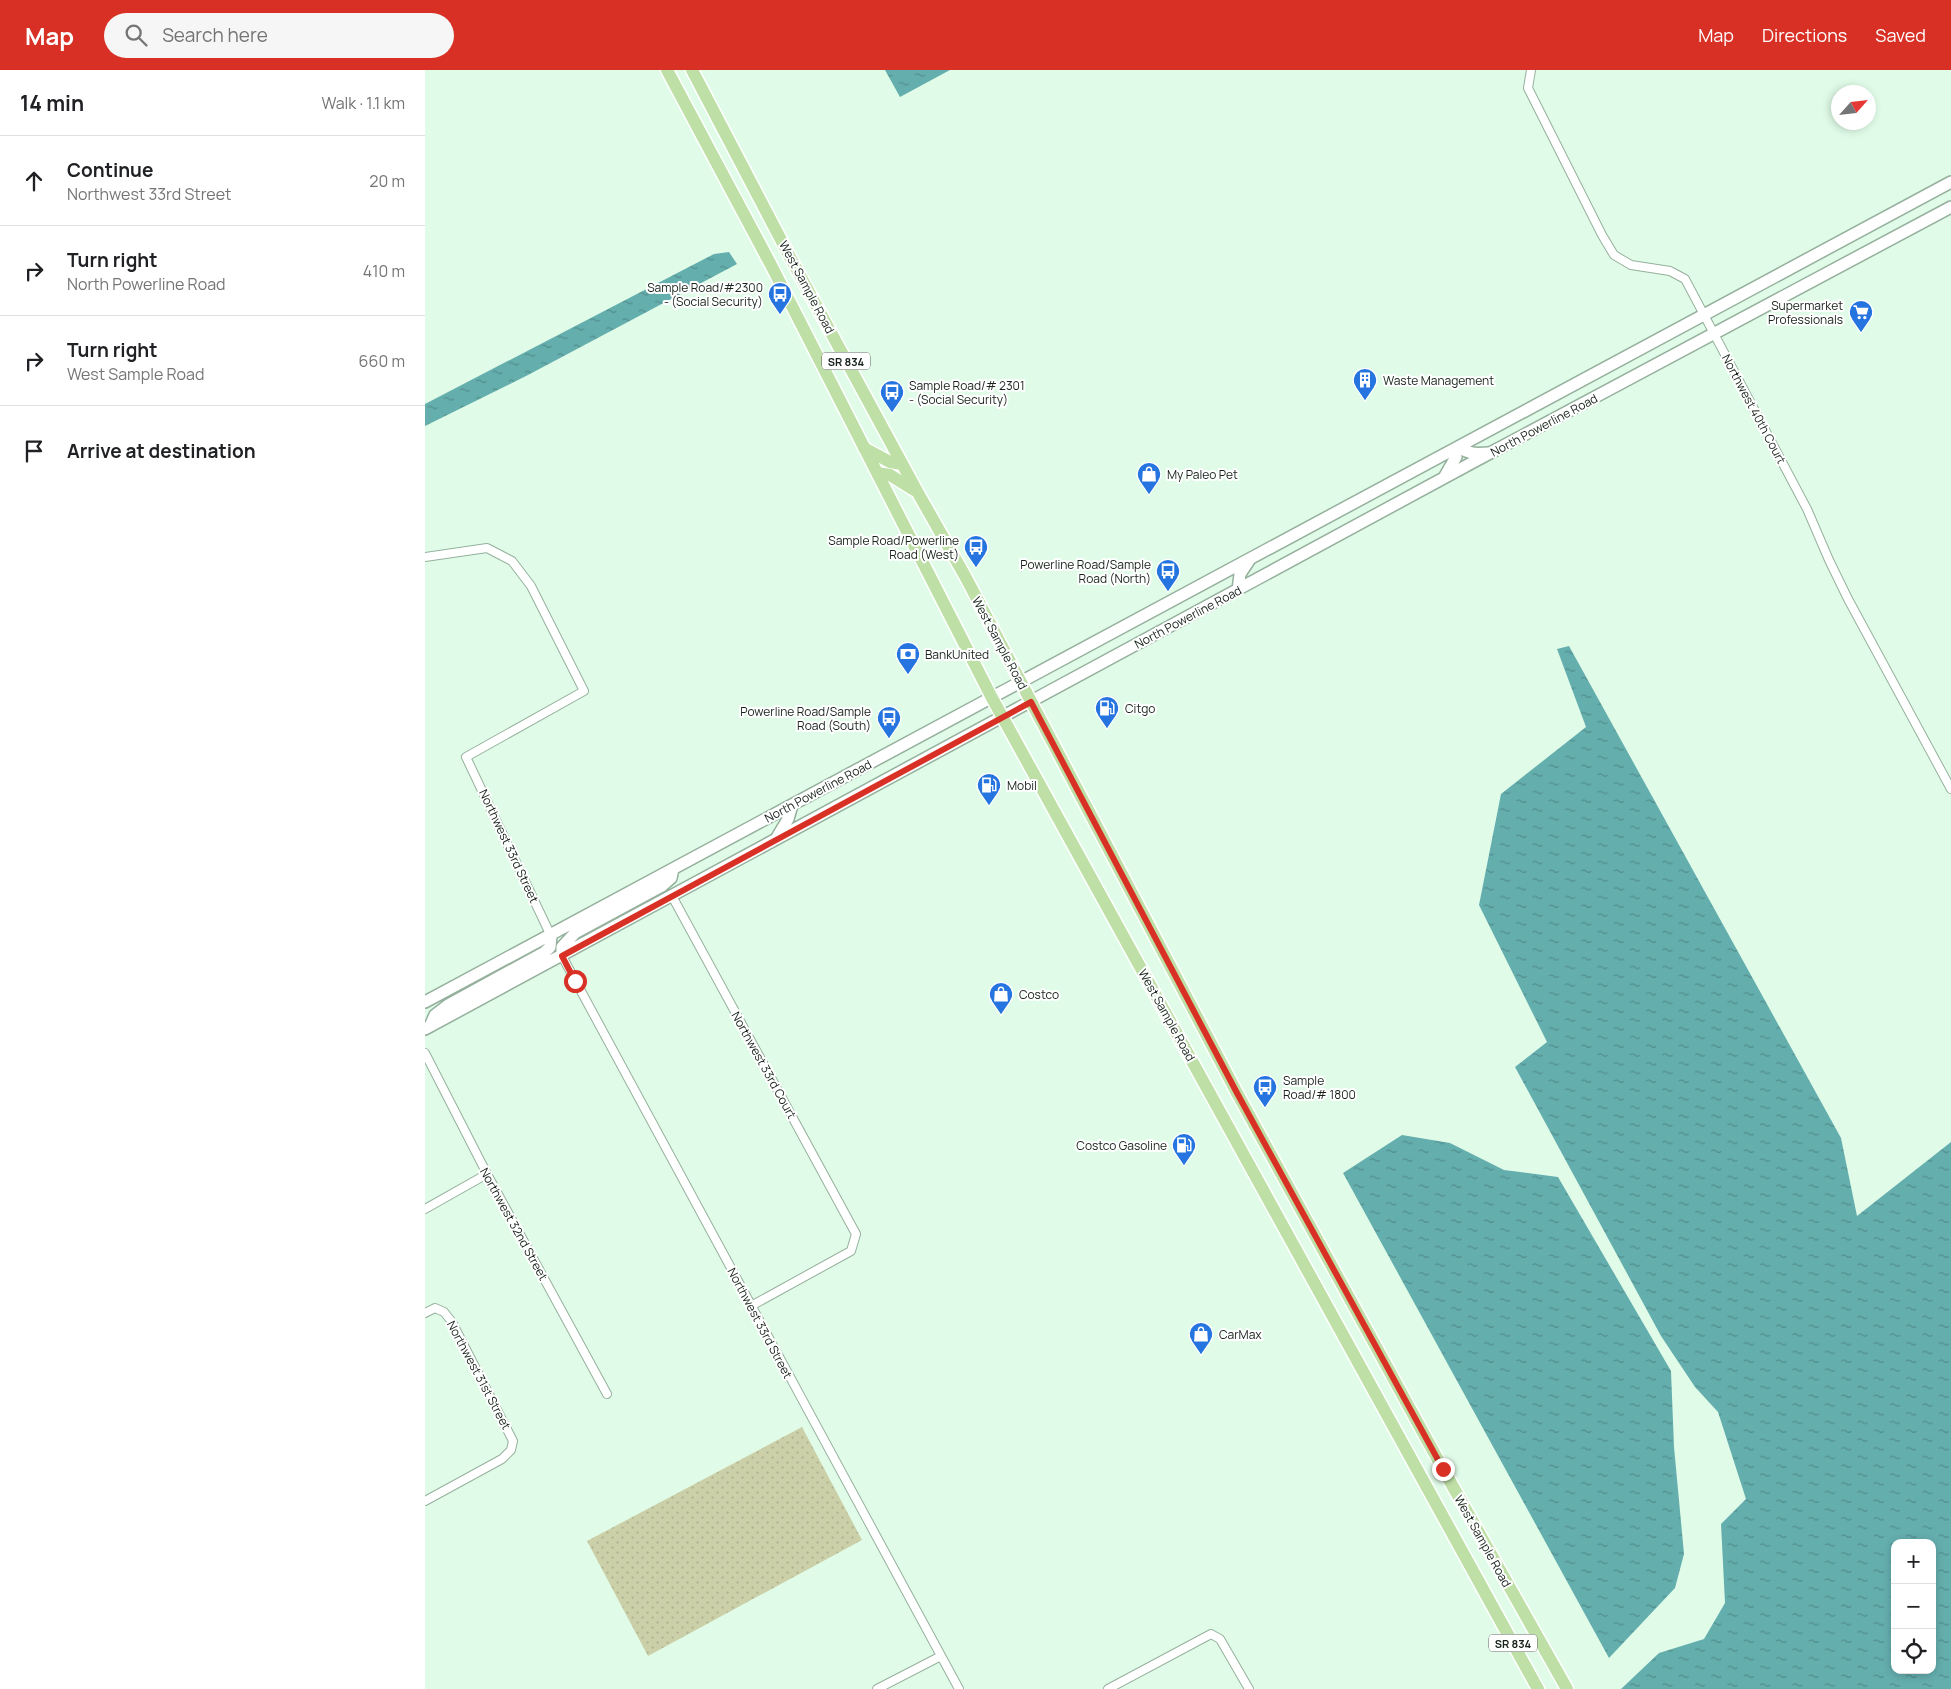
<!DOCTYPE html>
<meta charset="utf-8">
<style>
:root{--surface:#fff;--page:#f6f6f6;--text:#202124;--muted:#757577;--line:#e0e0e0;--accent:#d93025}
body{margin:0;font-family:Manrope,sans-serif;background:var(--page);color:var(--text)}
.controls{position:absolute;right:15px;bottom:15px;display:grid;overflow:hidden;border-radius:10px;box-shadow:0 2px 8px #0003}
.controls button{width:45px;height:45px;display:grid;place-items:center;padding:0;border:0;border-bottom:1px solid var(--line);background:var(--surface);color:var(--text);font:25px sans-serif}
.compass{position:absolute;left:1406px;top:15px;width:45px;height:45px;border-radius:50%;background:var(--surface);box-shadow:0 2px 8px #0003;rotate:63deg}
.stop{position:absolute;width:15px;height:15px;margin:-11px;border:4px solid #d93025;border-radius:50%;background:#fff}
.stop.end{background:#d93025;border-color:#fff;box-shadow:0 1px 5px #0008}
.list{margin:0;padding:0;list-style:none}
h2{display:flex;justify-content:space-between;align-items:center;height:65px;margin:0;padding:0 20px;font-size:21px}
h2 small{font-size:16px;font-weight:400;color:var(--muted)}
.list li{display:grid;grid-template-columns:32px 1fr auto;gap:15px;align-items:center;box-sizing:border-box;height:90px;padding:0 20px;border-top:1px solid var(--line)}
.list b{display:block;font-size:19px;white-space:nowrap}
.list p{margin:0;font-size:16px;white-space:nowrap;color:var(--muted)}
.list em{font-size:16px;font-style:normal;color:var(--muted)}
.icon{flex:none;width:28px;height:28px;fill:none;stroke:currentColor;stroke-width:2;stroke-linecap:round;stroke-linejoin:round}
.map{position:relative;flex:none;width:1526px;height:1619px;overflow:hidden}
header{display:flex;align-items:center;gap:30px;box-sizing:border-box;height:70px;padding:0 25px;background:var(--accent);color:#fff}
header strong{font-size:24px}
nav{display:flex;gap:28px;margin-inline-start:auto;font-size:18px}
.search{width:350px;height:45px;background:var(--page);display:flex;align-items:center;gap:12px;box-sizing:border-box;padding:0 18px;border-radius:28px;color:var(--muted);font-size:19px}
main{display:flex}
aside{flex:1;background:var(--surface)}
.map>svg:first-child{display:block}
</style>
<header>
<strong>Map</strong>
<div class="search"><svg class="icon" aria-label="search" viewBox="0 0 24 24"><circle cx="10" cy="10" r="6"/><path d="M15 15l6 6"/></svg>Search here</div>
<nav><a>Map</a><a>Directions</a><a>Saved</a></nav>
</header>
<main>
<aside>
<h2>14 min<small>Walk · 1.1 km</small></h2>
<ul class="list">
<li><svg class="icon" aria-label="ahead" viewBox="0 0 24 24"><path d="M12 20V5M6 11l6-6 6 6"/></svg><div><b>Continue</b><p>Northwest 33rd Street</p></div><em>20 m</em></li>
<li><svg class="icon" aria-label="right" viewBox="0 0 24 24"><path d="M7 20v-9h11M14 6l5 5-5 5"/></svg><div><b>Turn right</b><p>North Powerline Road</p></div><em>410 m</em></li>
<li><svg class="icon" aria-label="right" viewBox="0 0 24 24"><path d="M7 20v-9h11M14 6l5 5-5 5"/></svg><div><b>Turn right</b><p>West Sample Road</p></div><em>660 m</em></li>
<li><svg class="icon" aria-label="arrive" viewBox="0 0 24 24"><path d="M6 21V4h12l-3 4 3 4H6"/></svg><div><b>Arrive at destination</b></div></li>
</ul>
</aside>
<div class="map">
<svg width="1526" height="1619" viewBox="0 0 1526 1619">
<defs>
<pattern id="grass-dots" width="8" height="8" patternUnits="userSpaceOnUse" patternTransform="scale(1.25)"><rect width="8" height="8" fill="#cbd0a8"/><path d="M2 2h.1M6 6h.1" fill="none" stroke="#aeb290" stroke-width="1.8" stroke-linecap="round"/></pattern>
<pattern id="water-ripples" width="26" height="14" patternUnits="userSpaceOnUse" patternTransform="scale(1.25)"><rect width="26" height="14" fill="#65aeae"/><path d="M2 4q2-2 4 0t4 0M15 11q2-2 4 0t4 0" fill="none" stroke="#528d8d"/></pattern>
</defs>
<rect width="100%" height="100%" fill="#e0fce8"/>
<path fill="url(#grass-dots)" d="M377 1357 437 1470 223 1586 162 1471Z"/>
<path fill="url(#water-ripples)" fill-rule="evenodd" d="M460 0H525L475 27Z
M304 182 312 194 103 305 0 356V334L260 199 289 184Z
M1144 576 1416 1068 1432 1146 1526 1072V1619H1196L1234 1583 1279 1569 1300 1533 1296 1454 1321 1429 1293 1342 1270 1317 1236 1266 1090 997 1122 972 1054 835 1076 724 1161 657 1132 579ZM1470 1473H1507V1600H1470Z
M977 1065 1025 1073 1079 1100 1133 1107 1246 1301 1249 1377 1259 1484 1250 1518 1184 1588 918 1103Z"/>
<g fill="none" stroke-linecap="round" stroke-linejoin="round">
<g stroke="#95b09d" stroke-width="10">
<path id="minor" d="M1106 0 1103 18 1177 165 1189 185 1206 195 1245 201 1260 209 1382 439 1404 490 1423 529 1526 719
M0 487 62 478 87 491 106 516 159 621 41 687 126 866
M247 826 431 1164 426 1181 326 1236
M137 886 534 1619
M0 983 62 1104 182 1324
M0 1139 62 1104
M0 1243 10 1238 19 1242 27 1252 88 1371 86 1380 77 1389 0 1431
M452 1619 516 1586
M683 1619 786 1564 795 1569 824 1619"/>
</g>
<g stroke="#95b09d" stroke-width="14">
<path id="secondary" d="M1034 377C1043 384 1051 384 1063 383
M1020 406 1031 387 1030 379
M813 520 815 504 825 489
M351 769 363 749 367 735
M137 886V877L150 863 237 816 246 808 248 799
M0 932 1526 112
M5 956 10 945 23 935 120 882 125 877 126 866
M0 959 1052 390 1526 137"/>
</g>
<g stroke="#fff" stroke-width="15">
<path id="primary" d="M242 0 346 195 567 628 1113 1619
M267 0 365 187 493 423 540 506 812 1023 1018 1399 1142 1619
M439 378 465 392 477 394
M452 403 465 405 489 420"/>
</g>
<use href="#minor" stroke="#fff" stroke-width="8"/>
<use href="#secondary" stroke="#fff" stroke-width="11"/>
<use href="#primary" stroke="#bee0a7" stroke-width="12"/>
</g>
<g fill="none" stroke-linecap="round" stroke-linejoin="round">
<path stroke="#d93025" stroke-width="6" d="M150 911 137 886 606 632 812 1023 1018 1399"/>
</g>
<defs>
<g id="bus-pin" transform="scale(1.25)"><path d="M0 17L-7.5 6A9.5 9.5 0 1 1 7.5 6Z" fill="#2574df" stroke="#fff"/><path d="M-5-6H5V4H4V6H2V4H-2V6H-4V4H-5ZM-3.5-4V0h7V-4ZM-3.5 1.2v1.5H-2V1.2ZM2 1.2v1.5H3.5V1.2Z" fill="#fff"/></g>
<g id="supermarket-pin" transform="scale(1.25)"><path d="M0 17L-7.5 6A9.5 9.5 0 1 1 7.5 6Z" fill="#2574df" stroke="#fff"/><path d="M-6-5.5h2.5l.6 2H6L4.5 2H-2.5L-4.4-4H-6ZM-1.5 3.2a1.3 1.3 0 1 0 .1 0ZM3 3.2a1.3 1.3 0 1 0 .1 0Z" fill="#fff"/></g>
<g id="building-pin" transform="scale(1.25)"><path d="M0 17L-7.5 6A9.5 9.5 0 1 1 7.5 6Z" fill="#2574df" stroke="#fff"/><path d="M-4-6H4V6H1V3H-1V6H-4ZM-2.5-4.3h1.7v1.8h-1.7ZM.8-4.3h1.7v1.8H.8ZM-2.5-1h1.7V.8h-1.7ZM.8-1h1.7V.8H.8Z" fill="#fff"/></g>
<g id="shop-pin" transform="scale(1.25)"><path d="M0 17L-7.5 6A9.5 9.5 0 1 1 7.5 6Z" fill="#2574df" stroke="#fff"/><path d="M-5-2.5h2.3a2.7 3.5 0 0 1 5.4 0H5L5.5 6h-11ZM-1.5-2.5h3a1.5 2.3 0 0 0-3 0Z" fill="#fff"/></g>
<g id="bank-pin" transform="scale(1.25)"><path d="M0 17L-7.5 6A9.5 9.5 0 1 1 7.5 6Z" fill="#2574df" stroke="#fff"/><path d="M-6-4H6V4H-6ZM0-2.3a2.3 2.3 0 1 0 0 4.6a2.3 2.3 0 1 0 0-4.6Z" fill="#fff"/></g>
<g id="fuel-pin" transform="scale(1.25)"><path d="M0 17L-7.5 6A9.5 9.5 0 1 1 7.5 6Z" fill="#2574df" stroke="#fff"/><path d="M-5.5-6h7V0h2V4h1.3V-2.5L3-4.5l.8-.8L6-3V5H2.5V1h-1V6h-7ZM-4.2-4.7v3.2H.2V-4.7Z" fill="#fff"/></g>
</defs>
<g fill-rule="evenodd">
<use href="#bus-pin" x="355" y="224"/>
<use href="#supermarket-pin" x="1436" y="242"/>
<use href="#building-pin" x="940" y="310"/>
<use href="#bus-pin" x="467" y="322"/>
<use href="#shop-pin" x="724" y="404"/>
<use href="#bus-pin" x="551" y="477"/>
<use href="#bus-pin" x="743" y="501"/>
<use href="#bank-pin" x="483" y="584"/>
<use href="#fuel-pin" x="682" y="638"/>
<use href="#bus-pin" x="464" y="648"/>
<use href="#fuel-pin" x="564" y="715"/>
<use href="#shop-pin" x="576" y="924"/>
<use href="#bus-pin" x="840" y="1017"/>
<use href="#fuel-pin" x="759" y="1075"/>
<use href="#shop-pin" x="776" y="1264"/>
</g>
<g text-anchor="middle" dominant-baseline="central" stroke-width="4" stroke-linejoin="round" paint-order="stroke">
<g fill="#fff" stroke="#5d645f" stroke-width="1">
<rect x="397" y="282.5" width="48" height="17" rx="4"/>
<rect x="1064" y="1564.5" width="48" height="17" rx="4"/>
</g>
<g font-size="11" font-weight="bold" fill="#18221b">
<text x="421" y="291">SR 834</text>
<text x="1088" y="1573">SR 834</text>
</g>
<g font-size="12" fill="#18221b" stroke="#fff" text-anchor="start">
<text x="338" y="217" text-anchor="end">Sample Road/#2300<tspan x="338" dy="14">- (Social Security)</tspan></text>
<text x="1418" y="235" text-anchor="end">Supermarket<tspan x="1418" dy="14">Professionals</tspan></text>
<text x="958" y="310">Waste Management</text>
<text x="484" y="315">Sample Road/# 2301<tspan x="484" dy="14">- (Social Security)</tspan></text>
<text x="742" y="404">My Paleo Pet</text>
<text x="534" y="470" text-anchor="end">Sample Road/Powerline<tspan x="534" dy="14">Road (West)</tspan></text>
<text x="726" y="494" text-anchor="end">Powerline Road/Sample<tspan x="726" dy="14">Road (North)</tspan></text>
<text x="500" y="584">BankUnited</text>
<text x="700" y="638">Citgo</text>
<text x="446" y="641" text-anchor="end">Powerline Road/Sample<tspan x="446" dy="14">Road (South)</tspan></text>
<text x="582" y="715">Mobil</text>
<text x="594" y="924">Costco</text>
<text x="858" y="1010">Sample<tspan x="858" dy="14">Road/# 1800</tspan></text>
<text x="742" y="1075" text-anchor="end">Costco Gasoline</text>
<text x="794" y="1264">CarMax</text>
</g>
<g font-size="12" fill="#18221b" stroke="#fff">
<text transform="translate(382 217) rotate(62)">West Sample Road</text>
<text transform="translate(1329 339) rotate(62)">Northwest 40th Court</text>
<text transform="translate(1119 355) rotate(-28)">North Powerline Road</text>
<text transform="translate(763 547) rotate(-28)">North Powerline Road</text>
<text transform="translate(575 573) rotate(62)">West Sample Road</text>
<text transform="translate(393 721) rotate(-28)">North Powerline Road</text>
<text transform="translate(84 776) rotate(65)">Northwest 33rd Street</text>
<text transform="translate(742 945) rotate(61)">West Sample Road</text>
<text transform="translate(339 995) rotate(61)">Northwest 33rd Court</text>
<text transform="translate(89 1154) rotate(61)">Northwest 32nd Street</text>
<text transform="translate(335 1253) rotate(62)">Northwest 33rd Street</text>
<text transform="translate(54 1305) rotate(62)">Northwest 31st Street</text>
<text transform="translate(1058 1471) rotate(61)">West Sample Road</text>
</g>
</g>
</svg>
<div class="controls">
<button>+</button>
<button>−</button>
<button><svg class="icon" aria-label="locate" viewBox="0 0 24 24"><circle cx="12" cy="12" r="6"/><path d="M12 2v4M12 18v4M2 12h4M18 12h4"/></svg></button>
</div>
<svg class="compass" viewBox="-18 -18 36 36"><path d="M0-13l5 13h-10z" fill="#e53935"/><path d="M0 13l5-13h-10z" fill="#757577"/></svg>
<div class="stop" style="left:150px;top:911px"></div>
<div class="stop end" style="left:1018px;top:1399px"></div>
</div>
</main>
